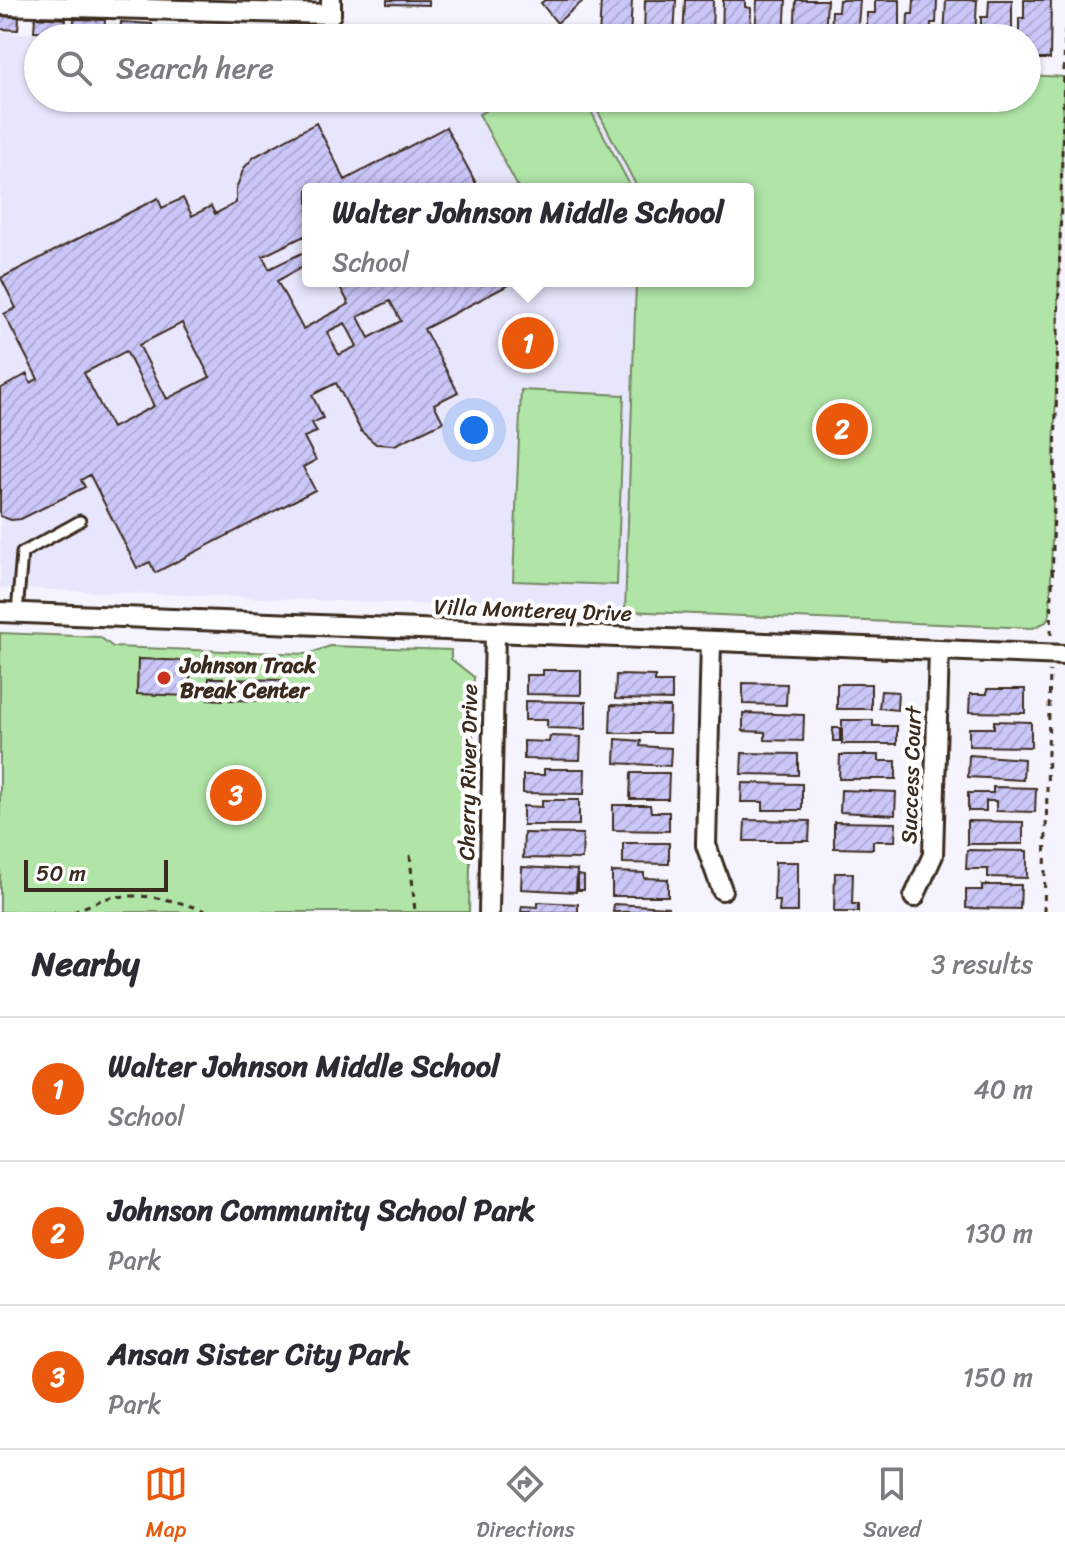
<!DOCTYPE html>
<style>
:root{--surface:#fff;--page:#f7f7f7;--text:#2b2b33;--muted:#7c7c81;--line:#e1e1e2;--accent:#ea580c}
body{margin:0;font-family:Sriracha,sans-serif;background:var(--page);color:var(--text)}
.scale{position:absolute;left:24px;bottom:20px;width:144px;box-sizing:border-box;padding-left:8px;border:4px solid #3b2a1e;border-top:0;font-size:22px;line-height:28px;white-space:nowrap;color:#3b2a1e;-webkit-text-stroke:6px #fff;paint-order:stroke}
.you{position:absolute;left:474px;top:430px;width:28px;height:28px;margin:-20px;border:6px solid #fff;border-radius:50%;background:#1a73e8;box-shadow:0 0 0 12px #1a73e833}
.badge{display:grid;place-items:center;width:52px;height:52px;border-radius:50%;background:var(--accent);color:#fff;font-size:26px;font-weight:700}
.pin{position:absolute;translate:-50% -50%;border:4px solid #fff;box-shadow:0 2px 8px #0006}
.popup{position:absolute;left:302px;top:183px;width:452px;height:104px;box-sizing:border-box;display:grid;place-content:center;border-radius:8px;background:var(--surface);filter:drop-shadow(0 2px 6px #0005);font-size:26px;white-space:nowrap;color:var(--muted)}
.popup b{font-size:30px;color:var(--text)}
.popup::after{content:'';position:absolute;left:50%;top:100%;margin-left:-16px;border:16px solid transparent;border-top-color:var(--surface)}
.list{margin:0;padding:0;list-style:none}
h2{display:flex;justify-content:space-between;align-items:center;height:104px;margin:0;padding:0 32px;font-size:34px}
h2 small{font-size:26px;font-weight:400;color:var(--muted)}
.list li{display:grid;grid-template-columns:52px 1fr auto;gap:24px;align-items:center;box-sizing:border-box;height:144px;padding:0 32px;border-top:2px solid var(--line)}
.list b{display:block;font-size:30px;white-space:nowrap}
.list p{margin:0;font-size:26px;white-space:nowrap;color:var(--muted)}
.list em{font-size:26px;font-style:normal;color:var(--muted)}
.icon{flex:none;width:44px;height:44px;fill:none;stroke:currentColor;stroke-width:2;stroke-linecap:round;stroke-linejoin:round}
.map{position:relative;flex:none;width:1065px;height:912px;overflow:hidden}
.search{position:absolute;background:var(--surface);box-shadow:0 2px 6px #0004;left:24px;right:24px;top:24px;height:88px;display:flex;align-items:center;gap:20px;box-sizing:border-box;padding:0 28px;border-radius:44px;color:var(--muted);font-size:30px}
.sheet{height:536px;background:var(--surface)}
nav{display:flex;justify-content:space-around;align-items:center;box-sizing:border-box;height:112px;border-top:2px solid var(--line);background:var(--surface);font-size:22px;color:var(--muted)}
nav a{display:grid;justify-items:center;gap:4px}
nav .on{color:var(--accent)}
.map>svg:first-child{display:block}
</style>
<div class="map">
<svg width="1065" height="912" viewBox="0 0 1065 912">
<defs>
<pattern id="building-hatch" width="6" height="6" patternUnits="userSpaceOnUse" patternTransform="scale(2)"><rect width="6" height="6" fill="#cbc7f9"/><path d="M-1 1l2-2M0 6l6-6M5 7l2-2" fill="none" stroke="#afabd5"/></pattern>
</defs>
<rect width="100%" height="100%" fill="#f5f4fe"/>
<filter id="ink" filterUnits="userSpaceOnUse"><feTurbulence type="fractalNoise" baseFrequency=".0125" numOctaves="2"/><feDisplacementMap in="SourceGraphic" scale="16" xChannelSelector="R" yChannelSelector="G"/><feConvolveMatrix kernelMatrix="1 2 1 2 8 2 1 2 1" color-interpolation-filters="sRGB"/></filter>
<g filter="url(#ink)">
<path fill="#e8e6fc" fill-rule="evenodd" d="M0 32 146 38H38V98H1027V75L1064 77 1050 614 1046 622 1033 628 0 588ZM308 189H748V281H308Z"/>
<path fill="#b0e5a7" stroke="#768862" stroke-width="2" d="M1027 75 1064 77 1050 614 1046 622 1033 628 625 611 636 281H748V189H638L591 98H1027Z
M509 98H584L632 189H519L479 114Z
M521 390 624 395 617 585 513 581Z
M0 633 100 637 113 647 308 654 330 646 451 650V659L474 677 469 912H0Z"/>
<path fill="url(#building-hatch)" stroke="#3b2a1e" stroke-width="2" fill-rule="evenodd" d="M387 0H429V5L387 4Z
M545 0H584L557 23 541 3Z
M601 0H632L630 38H599Z
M645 0H676L674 38H644Z
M685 0H713L712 38H683Z
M723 0H745V7L751 8 750 38H722Z
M757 0H786L784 38H755Z
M796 0H827L825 38H794Z
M839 0H860L857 38H831L832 11H838Z
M875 0H900V38H867V13H875Z
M914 0H937L936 23H931L930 38H907L908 14H913Z
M946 0H977L975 38H944Z
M989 0H1012V38H981V17H988Z
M1024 0H1051L1050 59H1027V38H1019V18H1024Z
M0 16 19 17 18 30 0 29Z
M35 17 66 19 65 33 34 31Z
M74 19 105 20 104 34 73 32Z
M121 22 152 24V36L120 34Z
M199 25H230V38H198Z
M316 123 345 180 446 127 479 189H308V245L304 236 263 256 269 269 308 250V264L277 281 303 329 349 304 337 281H516L424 329 458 392 434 404 443 422 395 445 376 444 361 431 336 383 312 395 323 418 312 423 317 432 304 437 316 460 303 467 315 490 155 573 150 562 137 568 90 475 81 480 85 487 21 519 11 520 0 516V389L27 374 30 383 38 379 4 314 16 308 1 278 158 198 162 208 183 198 192 216 211 206 215 214 236 203V189L244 168 254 157ZM390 301 401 321 369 338 358 317ZM182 323 210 377 167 399 139 345ZM345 323 357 346 339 355 327 332ZM126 351 154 406 112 428 84 373Z
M138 659 191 661 189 696 137 694Z
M543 670H581V695L526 694V675H543Z
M616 675 655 676V682H672V700L615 699Z
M209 678H223V700L207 699Z
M229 679 282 680V701L229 700Z
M743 683 787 684 786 705 743 704Z
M837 684H871V709H837Z
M285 689 297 690 296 703H285Z
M987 689H1025V713L969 712 970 694H987Z
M881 691 898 692 897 710 879 708Z
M525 701 586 702V729L547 728V720H525Z
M611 705 670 707 669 733H610Z
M743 713 804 715 803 741 765 740V732L743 731Z
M842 720H873V726H897V744H842Z
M994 721 1031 722V747L969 746V728H994Z
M833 728H840V741H833Z
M550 736 581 737 580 760 524 759V741L549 742Z
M616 739 641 741 640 746 671 748 670 766 615 763Z
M742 753 798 754V775L741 774Z
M840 755H879V761H896V779H839Z
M969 755 1024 759 1023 780 968 777Z
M544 769H585L584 794 523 793V775H544Z
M631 773H669L668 799H630Z
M742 783 802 784V810H763V802H741Z
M993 787 1036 788 1035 812 996 811V801H986V811H968V793H993Z
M841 790 896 792 895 815 840 812Z
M542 800H579V825H523V806L542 807Z
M613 805H650L651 812H669V831L613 830Z
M745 820 810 821 809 841H744Z
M967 821 1023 822V844H967Z
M834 822 896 823 895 841H873V849L834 848Z
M524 833 583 834 582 859 523 858Z
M623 843H669V864L623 863Z
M967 850 1027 851V878L988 877V869H966Z
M775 862H798V912H779L780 901H774Z
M522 867 577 870 576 892 521 889Z
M612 872 644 873V878L668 879V896H612Z
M835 873H853L852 904H858V912H834Z
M578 875 584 876V890H578Z
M982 885H1021L1020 909 966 908V890H982Z
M538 902 578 904V912H521L522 906 538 907Z
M614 904 669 907V912H613Z"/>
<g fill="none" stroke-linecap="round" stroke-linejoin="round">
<g stroke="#3b2a1e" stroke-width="15">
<path id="service" d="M17 613 22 553 80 521"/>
</g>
<g stroke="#3b2a1e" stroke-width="24">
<path id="minor" d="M0 5 331 14V0
M0 612 1065 655
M711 642 706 845 722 890
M914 897 933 855 939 650
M489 912 495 633"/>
</g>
<path stroke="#3b2a1e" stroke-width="3" stroke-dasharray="6 6" stroke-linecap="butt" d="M1051 635 1065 27
M410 855 415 912
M73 912C84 908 96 901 108 898 142 892 177 900 208 912
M378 912V911
M1044 912 1050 671"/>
<use href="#service" stroke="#fff" stroke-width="9"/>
<use href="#minor" stroke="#fff" stroke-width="18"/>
</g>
</g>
<circle fill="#c8321e" stroke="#fff" stroke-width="3" cx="164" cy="678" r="8"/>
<g text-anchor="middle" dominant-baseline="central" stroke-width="8" stroke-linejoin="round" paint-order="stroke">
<g font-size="22" fill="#3b2a1e" stroke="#fff">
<text transform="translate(533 610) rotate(2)">Villa Monterey Drive</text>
<text transform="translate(468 772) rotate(-89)">Cherry River Drive</text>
<text transform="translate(911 775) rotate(-88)">Success Court</text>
</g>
<g font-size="22" font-weight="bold" fill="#3b2a1e" stroke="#fff" text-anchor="start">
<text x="180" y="665">Johnson Track<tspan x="180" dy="25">Break Center</tspan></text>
</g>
</g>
</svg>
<div class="scale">50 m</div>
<div class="you"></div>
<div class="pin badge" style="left:528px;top:343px">1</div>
<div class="popup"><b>Walter Johnson Middle School</b>School</div>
<div class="pin badge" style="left:842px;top:429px">2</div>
<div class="pin badge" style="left:236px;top:795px">3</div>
<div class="search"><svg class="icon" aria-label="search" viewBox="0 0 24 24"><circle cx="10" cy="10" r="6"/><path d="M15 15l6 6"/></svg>Search here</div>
</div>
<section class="sheet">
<h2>Nearby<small>3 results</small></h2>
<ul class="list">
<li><span class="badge">1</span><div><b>Walter Johnson Middle School</b><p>School</p></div><em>40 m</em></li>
<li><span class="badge">2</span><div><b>Johnson Community School Park</b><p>Park</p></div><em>130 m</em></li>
<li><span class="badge">3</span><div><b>Ansan Sister City Park</b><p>Park</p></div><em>150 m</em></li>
</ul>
</section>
<nav>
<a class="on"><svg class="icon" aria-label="map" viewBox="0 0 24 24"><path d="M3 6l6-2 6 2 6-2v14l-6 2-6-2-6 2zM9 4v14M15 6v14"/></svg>Map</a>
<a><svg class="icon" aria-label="directions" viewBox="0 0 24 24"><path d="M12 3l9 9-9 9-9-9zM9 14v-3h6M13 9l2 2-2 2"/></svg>Directions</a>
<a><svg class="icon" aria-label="saved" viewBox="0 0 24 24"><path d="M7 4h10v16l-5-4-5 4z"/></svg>Saved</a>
</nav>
